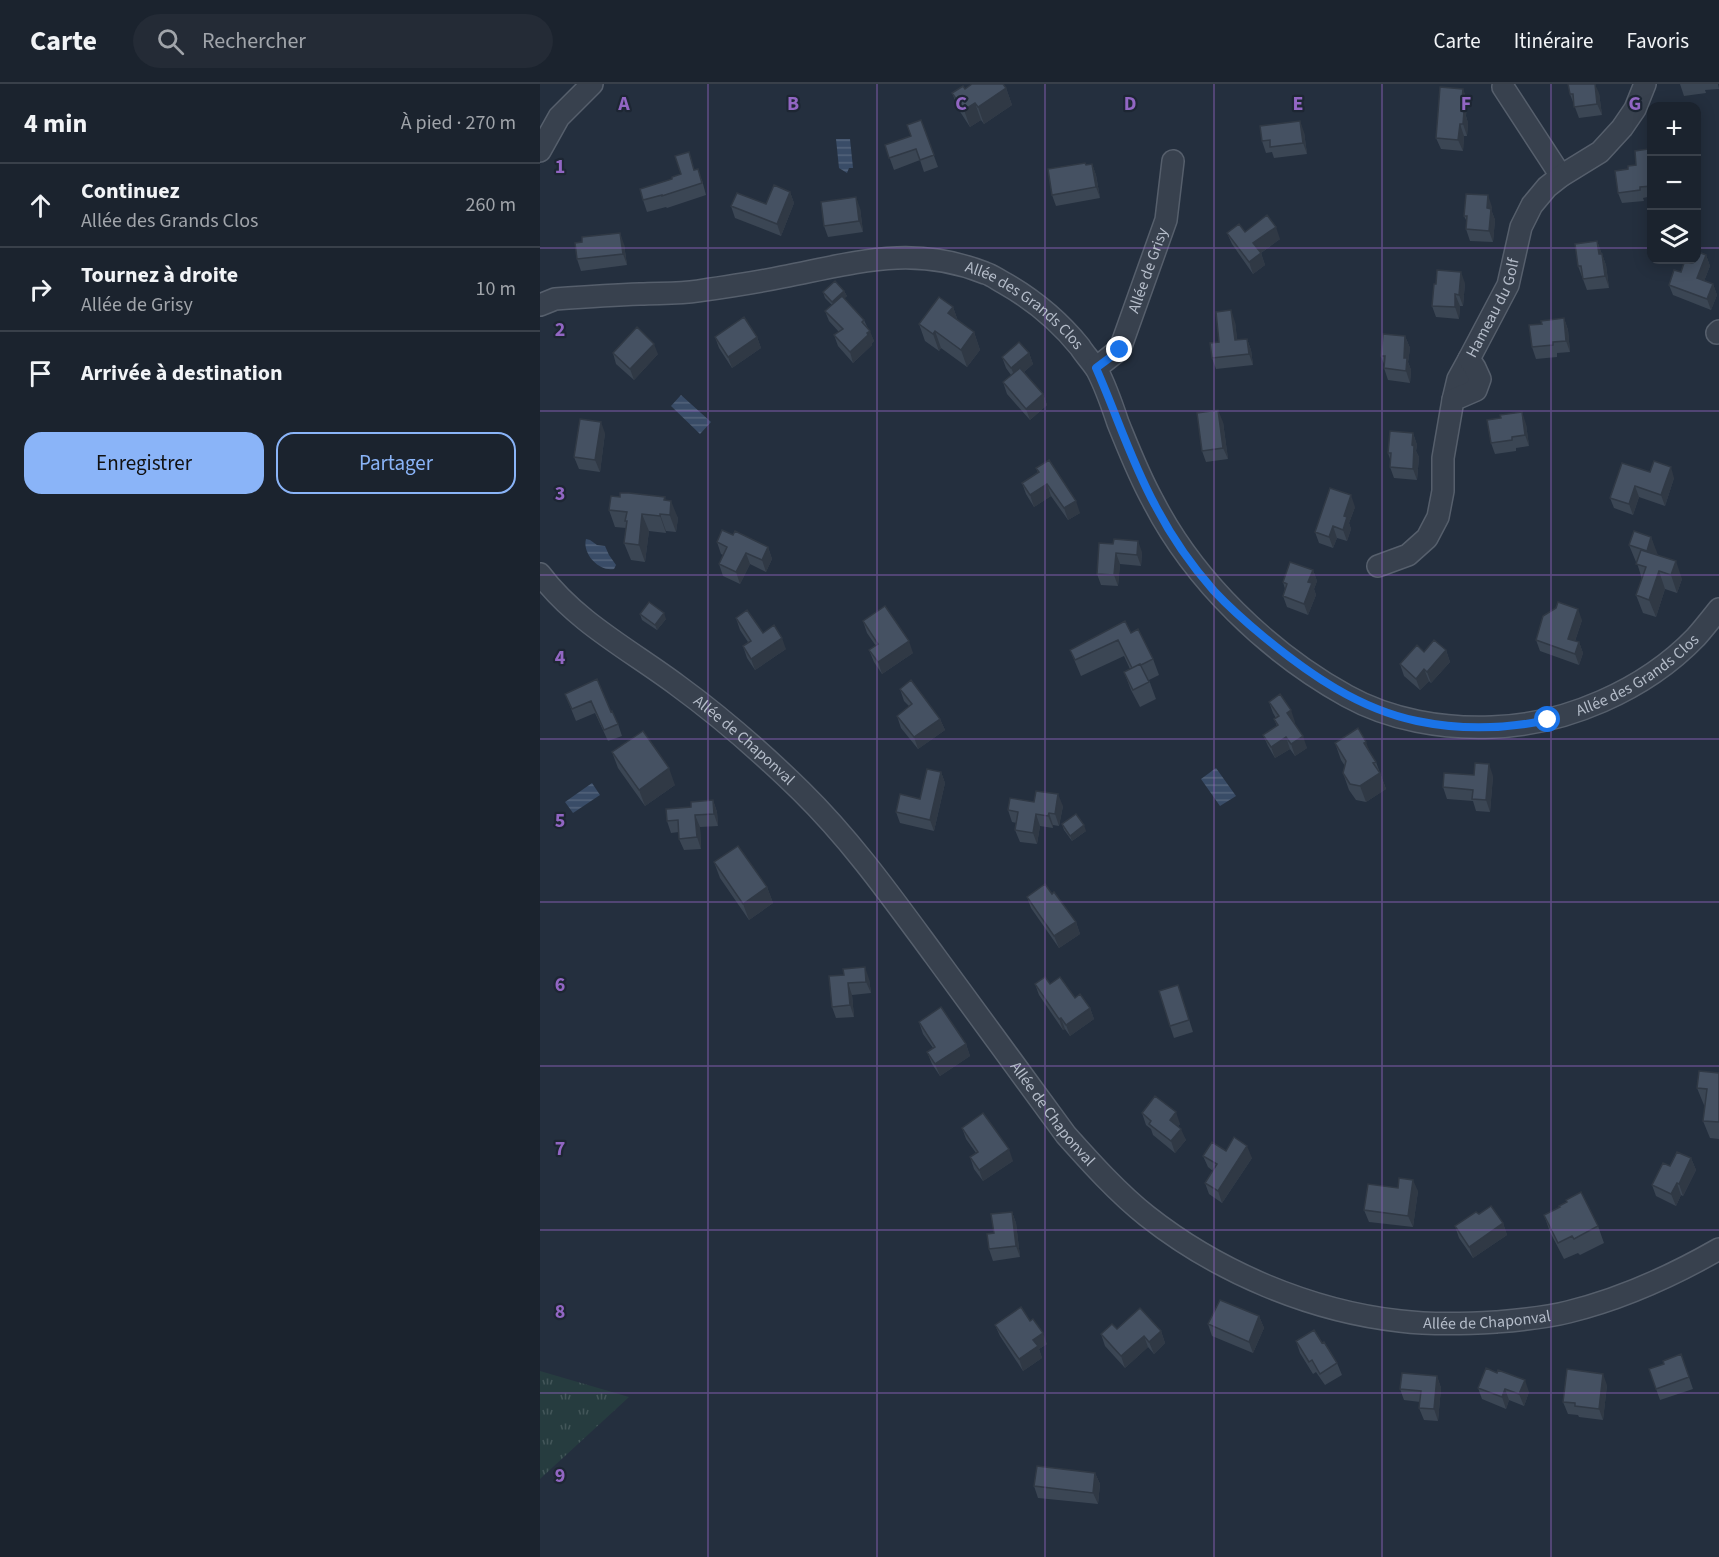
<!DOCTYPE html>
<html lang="fr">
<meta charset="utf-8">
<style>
:root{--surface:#1b232e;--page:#242b36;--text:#f1f3f6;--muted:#a0a4aa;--line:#39404a;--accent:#8ab4f8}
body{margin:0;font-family:"Source Sans 3",sans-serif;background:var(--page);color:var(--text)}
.controls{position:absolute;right:18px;top:18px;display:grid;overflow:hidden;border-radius:12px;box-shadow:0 3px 15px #0003}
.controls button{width:54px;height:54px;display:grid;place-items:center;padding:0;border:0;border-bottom:2px solid var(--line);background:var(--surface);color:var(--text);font:30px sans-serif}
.stop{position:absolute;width:18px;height:18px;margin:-14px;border:4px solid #1a73e8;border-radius:50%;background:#fff}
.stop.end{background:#1a73e8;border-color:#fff;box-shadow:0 2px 6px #0008}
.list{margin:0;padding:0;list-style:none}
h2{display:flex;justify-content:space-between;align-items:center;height:78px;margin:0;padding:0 24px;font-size:26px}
h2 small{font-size:20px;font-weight:400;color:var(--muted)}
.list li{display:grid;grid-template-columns:39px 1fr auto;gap:18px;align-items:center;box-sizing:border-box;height:84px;padding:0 24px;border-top:2px solid var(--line)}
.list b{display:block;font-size:22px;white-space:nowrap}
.list p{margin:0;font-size:20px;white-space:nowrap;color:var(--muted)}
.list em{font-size:20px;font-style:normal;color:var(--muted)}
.actions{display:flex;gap:12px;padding:18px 24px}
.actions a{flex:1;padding:14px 0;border:2px solid var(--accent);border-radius:18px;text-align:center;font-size:21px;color:var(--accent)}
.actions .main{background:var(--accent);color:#111}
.icon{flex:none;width:33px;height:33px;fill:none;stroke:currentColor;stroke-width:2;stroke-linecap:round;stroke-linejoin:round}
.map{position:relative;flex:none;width:1179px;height:1473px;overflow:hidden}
header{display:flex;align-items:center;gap:36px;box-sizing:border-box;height:84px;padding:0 30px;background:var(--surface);border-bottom:2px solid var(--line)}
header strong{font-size:28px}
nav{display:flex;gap:33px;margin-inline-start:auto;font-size:21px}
.search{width:420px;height:54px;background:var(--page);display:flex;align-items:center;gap:15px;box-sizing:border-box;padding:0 21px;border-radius:33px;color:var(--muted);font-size:22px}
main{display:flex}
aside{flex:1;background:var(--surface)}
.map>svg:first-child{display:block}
</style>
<header>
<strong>Carte</strong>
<div class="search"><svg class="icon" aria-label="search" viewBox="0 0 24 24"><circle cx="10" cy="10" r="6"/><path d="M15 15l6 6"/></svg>Rechercher</div>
<nav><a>Carte</a><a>Itinéraire</a><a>Favoris</a></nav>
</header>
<main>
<aside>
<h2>4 min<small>À pied · 270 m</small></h2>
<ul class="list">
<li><svg class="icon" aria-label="ahead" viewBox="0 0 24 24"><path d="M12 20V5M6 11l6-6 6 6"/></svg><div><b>Continuez</b><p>Allée des Grands Clos</p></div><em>260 m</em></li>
<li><svg class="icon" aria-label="right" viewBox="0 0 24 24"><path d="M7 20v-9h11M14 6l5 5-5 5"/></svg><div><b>Tournez à droite</b><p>Allée de Grisy</p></div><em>10 m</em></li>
<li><svg class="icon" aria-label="arrive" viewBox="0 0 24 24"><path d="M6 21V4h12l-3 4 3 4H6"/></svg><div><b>Arrivée à destination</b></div></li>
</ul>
<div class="actions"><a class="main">Enregistrer</a><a>Partager</a></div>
</aside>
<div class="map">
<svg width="1179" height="1473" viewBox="0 0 1179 1473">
<defs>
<pattern id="grass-tufts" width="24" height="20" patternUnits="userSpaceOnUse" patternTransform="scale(1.5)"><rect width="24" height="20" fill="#263c3f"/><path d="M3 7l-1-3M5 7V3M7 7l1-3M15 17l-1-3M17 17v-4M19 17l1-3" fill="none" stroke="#435659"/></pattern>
<pattern id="water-rules" width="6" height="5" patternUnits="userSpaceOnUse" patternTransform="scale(1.5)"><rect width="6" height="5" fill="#394c67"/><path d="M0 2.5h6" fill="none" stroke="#53647b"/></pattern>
</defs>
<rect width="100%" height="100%" fill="#242f3e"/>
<path fill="url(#grass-tufts)" d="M0 1287 89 1313 0 1395Z"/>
<path fill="url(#water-rules)" d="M296 55H310L313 84H309L307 89 299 84Z
M141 311 171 338 160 350 131 322Z
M46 455 50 456 57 461 65 462 69 471 76 481 74 485C59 488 42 470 46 455Z
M676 684 696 712 680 722 661 695Z
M52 699 60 711 33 729 25 718Z"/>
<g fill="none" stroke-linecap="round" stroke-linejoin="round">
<g stroke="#565f6c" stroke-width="24">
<g id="minor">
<path d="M963 3 1021 92"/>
<path d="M0 67 19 33 52 0"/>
<path id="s1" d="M0 221 15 215C43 213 72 211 100 210 119 209 139 210 158 207 186 203 214 199 242 193 315 179 372 160 445 189 452 191 458 196 464 199 494 216 518 236 540 263 545 271 552 278 557 286 566 303 572 321 578 339 589 366 599 392 613 417 654 497 728 568 807 612 850 636 903 645 952 643 1025 641 1105 606 1156 553 1164 544 1171 535 1179 525"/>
<path d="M1177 249 1179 247"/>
<path id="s2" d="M556 284 580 265 626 136 633 77"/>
<path d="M913 316 918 295 929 275"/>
<path id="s3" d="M838 482 868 471 887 454 898 433 903 407V374L913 316 936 306 940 295 935 284 929 275 968 201 981 143 992 121 1007 103 1021 92 1060 68 1082 44 1095 25 1105 0"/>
<path id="s4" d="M0 490C36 538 90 566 137 601 181 633 222 669 261 707 312 757 353 815 395 872 439 932 483 992 526 1051 551 1079 578 1109 607 1132 678 1188 770 1227 860 1237 892 1241 924 1240 956 1238 980 1236 1005 1234 1028 1228 1081 1215 1132 1192 1179 1165"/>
</g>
</g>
<use href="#minor" stroke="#38414e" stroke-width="21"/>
</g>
<path fill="#3b4654" d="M1140 0H1178L1179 5 1165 6 1166 9 1144 12Z
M466 4 472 21 444 40 441 36 430 43 419 26 412 9 425 5Z
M923 5 927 17 926 32 928 39 927 52H924L923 67 901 65 896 54Z
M1059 9 1062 31 1039 34 1030 10Z
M381 36 398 83 384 88 380 76 354 86 345 61 371 52Z
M764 48 767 70 734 74 732 68 726 69 722 57Z
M1108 65 1112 75V112L1103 114 1104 117 1082 119 1078 109 1088 85 1096 81Z
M545 79 546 81 552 80 556 91 560 114 516 122 512 111Z
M155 85 162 96 166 111 127 124 126 123 107 128 103 116 132 95Z
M250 108 254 119 241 152 195 134 191 122 226 120Z
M952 123V128L955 136 953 158 930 157 926 145 927 138 924 132Z
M320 124 323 148 288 153 284 142Z
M687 149 740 155 721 169 725 181 713 190 692 160Z
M1057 157 1066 181 1069 204 1047 206 1038 182Z
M42 158 84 160 87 181 41 187 37 175Z
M1166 171 1170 182 1164 197 1173 200 1177 211 1171 226 1133 211 1129 201 1141 188Z
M925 199 923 222H920L919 235 896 233 892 222Z
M304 207 307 212 304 214 324 236 334 257 332 259V261L313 279 298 262 294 251 299 248 289 237 285 227 292 221 285 214 283 208Z
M413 223 418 237 434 248 440 266 427 283 401 264 399 267 385 257 379 240Z
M1024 234 1028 246 1030 268 1017 269V273L996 275 992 263 1002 240Z
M695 238 697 256 707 255 711 266 713 281 676 285 672 274 679 258Z
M865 252 870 264 868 278 871 286 870 299 848 296 844 284V280L841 272Z
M175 253H217L221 264 192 284 179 264Z
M73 269 118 270 94 296 76 280Z
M489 269 493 280 484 288 503 310 507 321 490 336 467 310 463 298 471 291 466 284 462 273Z
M961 334 986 340 989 362 976 364V367L955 370 951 359Z
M683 338 688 375 666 378 662 367Z
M65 349 60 388 39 385 34 373Z
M873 349 877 361 876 367 879 373 877 396 854 394 850 383V375L848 369Z
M496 384 540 429 528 436 511 412 494 423 486 410 482 399 498 389Z
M1110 388 1134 394 1125 422 1099 413 1093 431 1074 424 1070 414Z
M126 416 138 434 136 448 126 447V449L109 447 105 478 91 476 84 459 86 444 75 443 69 426Z
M815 423 809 439 811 445 807 457 797 454 793 464 779 459 775 448Z
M193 451 228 463 232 475 226 488 210 480 200 500 183 492 179 480 183 471 181 470 177 458Z
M1111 453 1117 471 1142 495 1137 509 1125 505 1116 533 1103 529 1096 511 1102 495 1097 479 1096 478 1089 461Z
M559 459 602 468 601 482 580 480 578 502 561 501 557 490Z
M773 486 777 497 774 505 776 511 768 531 747 523 743 512 745 505 743 498Z
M100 530 126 535 117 546 102 536Z
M196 534 223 549 246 565 215 586 207 574 203 562 208 558 200 546Z
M1042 536 1035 557 1039 558 1043 569 1039 581 1000 567 996 556Z
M323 537 373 569 342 590 334 578 329 566 336 562 327 549Z
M591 549 613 575 619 591 609 596 616 615 600 623 591 606 584 588 590 585 584 572 541 592 530 566Z
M906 566 910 578 891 599 889 597 880 606 864 592 860 580 884 568Z
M57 595 71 628 78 640 82 652 68 657 55 629 36 637 25 610Z
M360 605 400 635 405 646 378 665 361 644 357 632 369 622 364 617Z
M729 618 755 638 754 639 767 664 755 672 750 665 735 674 728 662 723 651 737 642 734 635 736 634 733 629Z
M795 659 831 670 836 678 846 705 826 718 816 716 809 706 803 689 805 682 801 676Z
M72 668 135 701 105 722 78 684Z
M401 688 405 699 394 747 360 739 356 728 380 715Z
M934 691 953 692 950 728 936 727 933 717 907 715 903 703Z
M173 716 177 728 178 742 160 743 161 765 144 766 139 755V748L131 749 127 737 151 723Z
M523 722 519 742 513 741V744L500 742 497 760 480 758 475 746 477 739 472 738 468 726Z
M522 740 546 747 532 757 524 746Z
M174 778 227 803 233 819 209 836 180 794Z
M512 810 536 838 540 850 519 864 491 824 487 813Z
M289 892 329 895 331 909 312 911 314 933 296 934 292 923Z
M495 900H510L535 914 550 924 554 935 530 952 525 945 523 946 499 911Z
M642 913 653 948 634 954 630 942Z
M379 938 426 960 430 972 400 992 392 980 387 968 393 964 383 950Z
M1179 989V1055L1170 1054 1163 1037 1165 1022 1164 1021 1157 1004Z
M602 1029 640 1040 638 1042 646 1056 635 1069 613 1051 611 1045 606 1041Z
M422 1044 473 1077 443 1097 434 1085 430 1073 436 1069 426 1055Z
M686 1067 712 1074 682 1119 669 1110 665 1099 673 1087 668 1083 663 1072Z
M1151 1074 1156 1086 1143 1112 1141 1111 1136 1122 1116 1112 1112 1101 1130 1082Z
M858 1104 878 1107 873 1143 829 1138 824 1126Z
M472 1128 476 1139 480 1173 453 1177 449 1165Z
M939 1130 963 1139 967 1151 933 1174 919 1154 915 1142Z
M1004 1131 1058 1142 1064 1159 1040 1171 1038 1169 1024 1175 1010 1148Z
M719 1232 724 1244 713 1269 672 1252 668 1240Z
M490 1237 507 1260 499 1265 502 1274 483 1287 460 1252 455 1241Z
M577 1245 621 1247 625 1259 614 1270 608 1263 585 1284 565 1262 561 1250Z
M756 1257 782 1259 797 1279 802 1291 785 1301 776 1288 773 1290 760 1269Z
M1141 1270 1153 1305 1120 1316 1109 1285 1124 1280Z
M957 1289 989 1308 984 1322 969 1316 966 1325 942 1315 938 1304Z
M897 1292 901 1304 898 1337 884 1336 879 1324 880 1318 864 1316 860 1305Z
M1067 1301 1063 1336 1039 1333 1038 1331 1028 1330 1023 1318Z
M555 1389 560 1400 558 1420 498 1414 494 1402Z"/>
<path fill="#303945" d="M1055 0 1059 9 1062 31 1057 20Z
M466 4 472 21 444 40 438 23Z
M923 5 927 17 926 32 928 39 927 52 923 40 921 27Z
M435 19 441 36 430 43 424 26Z
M760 37 764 48 767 70 763 59Z
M920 40 924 52 923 67 918 56Z
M1108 65 1112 75V91Z
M552 80 556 91 560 114 556 103Z
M250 108 254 119 241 152 237 140Z
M948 111 952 123V128L955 136 953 158 949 147 947 124Z
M316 113 320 124 323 148 319 137Z
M736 143 740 155 718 171 713 159Z
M80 149 84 160 87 181 83 170Z
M1057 157 1061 168 1063 182 1059 170Z
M721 169 725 181 713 190 709 178Z
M1062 170 1066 181 1069 204 1065 192Z
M1166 171 1170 182 1161 205 1157 194Z
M921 188 925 199 923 222 919 211Z
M1173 200 1177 211 1171 226 1167 215Z
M304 207 307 212 295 224 292 218Z
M915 210 920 222 919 235 915 223Z
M413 223 419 240 408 229Z
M691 226 695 238 699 268 695 256Z
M1024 234 1028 246 1030 268 1026 257Z
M330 247 334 257 332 259V261L313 279 310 268Z
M395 247 401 264 399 267 393 250Z
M434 248 440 266 427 283 421 266Z
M865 252 870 264 868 278 871 286 870 299 866 287 864 274Z
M217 253 221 264 192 284 188 273Z
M707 255 711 266 713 281 709 270Z
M114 260 118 270 94 296 90 285Z
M489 269 493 280 476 295 471 284Z
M503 310 507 321 490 336 486 325Z
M678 326 683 338 688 375 683 364Z
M982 328 986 340 989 362 985 351Z
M61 338 65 349 60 388 55 376Z
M873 349 877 361 876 367 879 373 877 396 873 385 872 361Z
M1131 383 1134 394 1125 422 1121 411Z
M507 400 511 412 494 423 490 411Z
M1095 402 1099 413 1093 431 1089 420Z
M811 411 815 423 809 439 811 445 807 457 803 446 804 432Z
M125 413 130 428 131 417 138 434 136 448 124 416Z
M536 417 540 429 528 436 524 424Z
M102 430 109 447 105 478 99 461Z
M120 430 126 447V449L120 432Z
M793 442 797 454 793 464 789 453Z
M1111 453 1118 471 1113 484 1107 467Z
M598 457 602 468 601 482 597 471Z
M228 463 232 475 226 488 222 476Z
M206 469 210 480 200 500 196 488Z
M576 469 580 480 578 502 574 491Z
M1136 477 1142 495 1137 509 1131 491Z
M773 486 777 497 774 505 776 511 768 531 764 520 768 498Z
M1119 487 1125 505 1116 533 1109 516Z
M1038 525 1042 536 1032 566 1028 555Z
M124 529 126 535 117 546 115 541Z
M242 554 246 565 215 586 211 575Z
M369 557 373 569 342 590 338 578Z
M1039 558 1043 569 1039 581 1035 570Z
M906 566 910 578 891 599 887 588Z
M884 585 889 597 880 606 876 595Z
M751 626 755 638 752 640 747 629Z
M400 635 405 646 378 665 374 653Z
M763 652 767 664 755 672 751 660Z
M746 653 750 665 735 674 731 663Z
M826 658 832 674 824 659Z
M949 680 953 692 950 728 946 716Z
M129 684 135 701 105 722 99 706Z
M401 688 405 699 394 747 390 736Z
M840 689 846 705 826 718 820 702Z
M518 710 523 722 519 742 515 730Z
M173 716 177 728 178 742 174 730Z
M509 729 513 741V744L508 732Z
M496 730 500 742 497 760 493 749Z
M155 731 160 743 161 765 157 753Z
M544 741 546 747 532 757 530 752Z
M227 803 233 819 209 836 203 820Z
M536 838 540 850 519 864 514 852Z
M325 883 329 895 331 909 326 898Z
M308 899 312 911 314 933 310 921Z
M550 924 554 935 530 952 526 941Z
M521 934 525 945 523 946 519 935Z
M426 960 430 972 400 992 395 980Z
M636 1028 640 1040 634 1047 630 1036Z
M641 1045 646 1056 635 1069 631 1057Z
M707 1062 712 1074 682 1119 678 1107Z
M469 1065 473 1077 443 1097 439 1086Z
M1151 1074 1156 1086 1143 1112 1139 1100Z
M873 1096 878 1107 873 1143 868 1132Z
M1137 1099 1141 1111 1136 1122 1131 1110Z
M472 1128 476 1139 480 1173 476 1162Z
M963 1139 967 1151 933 1174 929 1163Z
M719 1232 724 1244 713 1269 709 1258Z
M621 1247 625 1259 614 1270 609 1258Z
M503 1249 507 1260 499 1265 502 1274 483 1287 479 1275 493 1256Z
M604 1252 608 1263 585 1284 581 1272Z
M1063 1290 1067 1301 1063 1336 1059 1325Z
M897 1292 901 1304 898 1337 894 1325Z
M985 1296 989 1308 984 1322 979 1310Z
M965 1305 969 1316 966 1325 962 1313Z
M555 1389 560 1400 558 1420 553 1409Z"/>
<path fill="#455162" stroke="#303945" stroke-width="1.5" d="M432 0H463L466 4 438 23 435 19 424 26 412 9 423 2 425 5Z
M1028 0H1055L1057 20 1034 23 1033 10H1030Z
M900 3 923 5 921 27H924L923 40H920L918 56 896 54Z
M381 36 394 71 380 76 376 65 349 74 345 61 371 52 367 41Z
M760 37 763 59 730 63V56L722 57 720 42Z
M1108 65 1112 91V102L1100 103V106L1078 109 1075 87 1088 85V82L1096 81 1095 67Z
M149 68 154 86 158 85 162 99 122 112V111L103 116 100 105 132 95V93L141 90 135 72Z
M545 79 546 81 552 80 556 103 512 111 508 85Z
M234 101 250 108 237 140 191 122 197 109 226 120Z
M926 110 948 111 947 124 951 125 949 147 926 145 927 132H924Z
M316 113 319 137 284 142 281 118Z
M727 131 736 143 713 159 721 169 709 178 687 149 699 140 705 148Z
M80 149 83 170 37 175 35 159 42 158V153Z
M1057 157 1059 170H1062L1065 192 1043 195 1041 182H1038L1035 160Z
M1156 167 1166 171 1157 194 1173 200 1167 215 1129 201 1134 186 1141 188 1145 176H1156Z
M897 186 921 188 919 211 915 210V223L892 222 894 200H896Z
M295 197 304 207 292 218 283 208Z
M302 212 324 236 322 238 330 247 327 249 328 251 310 268 294 251 303 245 285 227Z
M399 213 413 223 408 229 434 248 421 266 395 247 393 250 379 240Z
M691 226 695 256 707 255 709 270 672 274 670 259 679 258 676 228Z
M204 233 217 253 188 273 175 253Z
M1024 234 1026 257 1013 258V261L992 263 989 241 1002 240 1001 237Z
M97 243 114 260 90 285 73 269Z
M843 250 865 252 864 274H867L866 287 844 284 845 272H841Z
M479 258 489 269 471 284 462 273Z
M480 284 503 310 486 325 463 298Z
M678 326 683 364 662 367 657 329Z
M982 328 985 351 972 353V356L951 359 947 336 961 334 960 331Z
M40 335 61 338 55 376 34 373Z
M850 347 873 349 872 361 874 362 873 385 850 383 851 369H848Z
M509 376 536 417 524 424 507 400 490 411 482 399 499 388 496 384Z
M1114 377 1131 383 1121 411 1095 402 1089 420 1070 414 1082 379 1110 388Z
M790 404 811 411 804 432 807 433 803 446 793 442 789 453 775 448Z
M80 409H89L125 413 124 416 131 417 130 431 120 430V432L102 430 99 461 84 459 87 437H85L87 428 69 426 71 412 80 413Z
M182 446 193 451 195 447 228 463 222 476 206 469 196 488 179 480 187 463 177 458Z
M1094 447 1111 453 1107 467 1089 461Z
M574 455 598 457 597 471 576 469 574 491 557 490 559 459 573 460Z
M1101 466 1136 477 1131 491 1119 487 1109 516 1096 511 1106 483 1096 480Z
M750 478 773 486 768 498 772 499 764 520 743 512 747 500 743 498Z
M109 518 124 529 115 541 100 530Z
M1018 518 1038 525 1028 555 1039 558 1035 570 996 556 1003 532 1016 524Z
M345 522 369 557 338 578 329 566 338 560 323 537Z
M207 526 223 549 234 541 242 554 211 575 203 562 211 557 196 534Z
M585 537 591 549 598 545 613 575 601 581 600 580 592 584 578 556 535 576 530 566Z
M894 556 906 566 887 588 884 585 876 595 860 580 877 561 884 568Z
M600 580 609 598 593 606 584 588Z
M57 595 71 628 72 627 78 640 64 646 51 617 32 625 25 610Z
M371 596 400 635 374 653 357 632 372 620 360 605Z
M740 610 751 626 747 629 763 652 751 660 746 653 731 663 723 651 738 641 734 635 739 632 729 618Z
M818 644 826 658 824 659 836 678 833 679 840 689 820 702 810 700 803 689 806 677 795 659Z
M103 647 129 684 99 706 72 668Z
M935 679 949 680 946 716 932 715 933 706 903 703 904 689 934 691Z
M387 685 401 688 390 736 356 728 360 710 380 715Z
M496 707 518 710 515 730 509 729 508 732 496 730 493 749 475 746 478 728 468 726 470 714 494 718Z
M173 716 174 730 155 731 157 753 139 755 138 736 127 737 126 725 151 723V718Z
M536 730 544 741 530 752 522 740Z
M198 762 227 803 203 820 174 778Z
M505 800 512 810 514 808 536 838 514 852 487 813Z
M325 883 326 898 308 899 310 921 292 923 289 892 304 891 303 885Z
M505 893 510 900 520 893 535 914 540 910 550 924 526 941 521 934 519 935 495 900Z
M638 901 649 936 630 942 619 907Z
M401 923 426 960 395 980 387 968 395 963 379 938Z
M1159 987 1179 989V1038L1163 1037 1167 1005 1157 1004Z
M615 1012 636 1028 630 1036 641 1045 631 1057 609 1040 611 1037 602 1029Z
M443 1029 469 1065 439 1086 430 1073 438 1068 422 1044Z
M694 1053 707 1062 678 1107 665 1099 677 1080 663 1072 672 1058 686 1067Z
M1137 1068 1151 1074 1139 1100 1137 1099 1131 1110 1112 1101 1123 1079 1130 1082Z
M859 1094 873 1096 868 1132 824 1126 828 1100 858 1104Z
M1041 1108 1058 1142 1034 1155 1032 1152 1018 1159 1004 1131 1020 1123 1019 1122 1027 1118 1026 1116Z
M951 1122 963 1139 929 1163 915 1142 936 1128 939 1130Z
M472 1128 476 1162 449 1165 447 1150 454 1149 451 1130Z
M680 1216 719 1232 709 1258 668 1240Z
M481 1223 490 1237 493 1235 503 1249 493 1256 498 1262 479 1275 455 1241Z
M600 1224 621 1247 609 1258 604 1252 581 1272 561 1250 572 1240 577 1245Z
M774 1246 782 1259 784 1258 797 1279 780 1290 772 1276 769 1278 756 1257Z
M1141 1270 1149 1293 1116 1305 1109 1285 1124 1280 1123 1277Z
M946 1284 957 1289 958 1286 985 1296 979 1310 965 1305 962 1313 938 1304Z
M1027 1285 1063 1290 1059 1325 1035 1322V1319L1023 1318Z
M862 1289 897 1292 894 1325 879 1324 881 1307 860 1305Z
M497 1382 555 1389 553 1409 494 1402Z"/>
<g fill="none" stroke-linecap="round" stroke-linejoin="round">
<path stroke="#1a73e8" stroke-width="8" d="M580 266 556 284C576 329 591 377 615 421 631 452 651 481 674 507 689 523 707 539 724 553 769 590 819 625 877 637 920 646 965 645 1008 636"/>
</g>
<path fill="none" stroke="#9266c3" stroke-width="1.5" stroke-opacity="0.55" d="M168 0V1473M337 0V1473M505 0V1473M674 0V1473M842 0V1473M1011 0V1473M0 164H1112M1156 164H1179M0 327H1179M0 491H1179M0 655H1179M0 818H1179M0 982H1179M0 1146H1179M0 1309H1179"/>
<g text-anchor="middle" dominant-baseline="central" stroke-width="4.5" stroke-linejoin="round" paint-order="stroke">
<g font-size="16" fill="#b4bcc9" stroke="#1d2633">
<text stroke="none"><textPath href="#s2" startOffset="114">Allée de Grisy</textPath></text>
<text stroke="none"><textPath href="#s3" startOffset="316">Hameau du Golf</textPath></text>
<text stroke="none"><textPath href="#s1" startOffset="502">Allée des Grands Clos</textPath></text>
<text stroke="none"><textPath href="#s1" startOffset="1330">Allée des Grands Clos</textPath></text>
<text stroke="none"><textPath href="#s4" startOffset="264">Allée de Chaponval</textPath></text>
<text stroke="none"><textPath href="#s4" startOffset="750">Allée de Chaponval</textPath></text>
<text stroke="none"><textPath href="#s4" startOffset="1254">Allée de Chaponval</textPath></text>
</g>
</g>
<g font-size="20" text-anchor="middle" font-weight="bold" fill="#9266c3" stroke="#1d2633" stroke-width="4.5" stroke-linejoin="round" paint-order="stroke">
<text x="84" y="26">A</text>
<text x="253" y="26">B</text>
<text x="421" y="26">C</text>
<text x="590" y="26">D</text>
<text x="758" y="26">E</text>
<text x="926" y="26">F</text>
<text x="1095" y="26">G</text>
<text x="20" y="89">1</text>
<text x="20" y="252">2</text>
<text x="20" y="416">3</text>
<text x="20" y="580">4</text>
<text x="20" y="743">5</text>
<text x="20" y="907">6</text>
<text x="20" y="1071">7</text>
<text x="20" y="1234">8</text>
<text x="20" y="1398">9</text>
</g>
</svg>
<div class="controls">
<button>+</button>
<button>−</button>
<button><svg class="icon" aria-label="layers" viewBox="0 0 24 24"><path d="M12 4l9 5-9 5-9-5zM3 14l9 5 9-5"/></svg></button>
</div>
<div class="stop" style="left:1008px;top:636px"></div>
<div class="stop end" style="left:580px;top:266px"></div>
</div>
</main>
